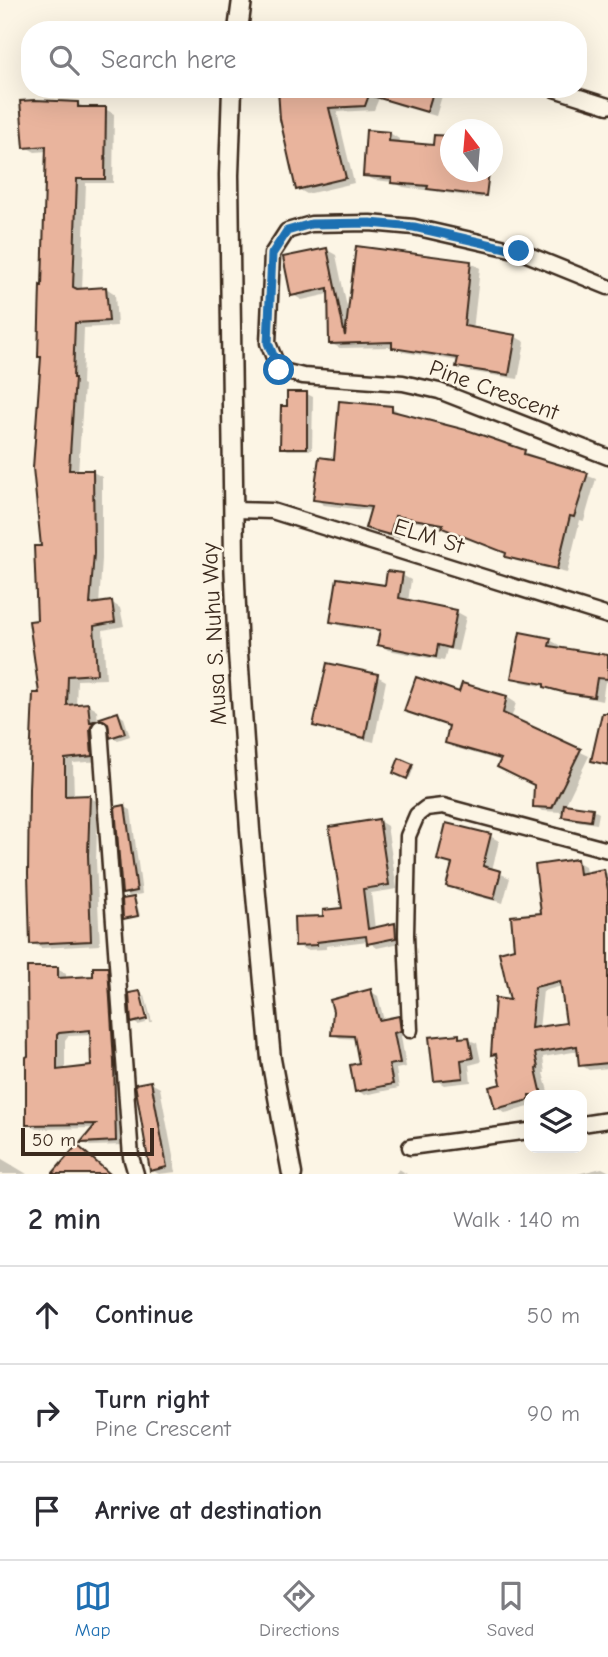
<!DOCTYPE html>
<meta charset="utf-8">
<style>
:root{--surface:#fff;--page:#f2f2f3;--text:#2b2b33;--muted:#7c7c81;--line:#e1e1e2;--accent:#1f6fb2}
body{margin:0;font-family:"Comic Neue",sans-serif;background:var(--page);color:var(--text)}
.controls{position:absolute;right:21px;bottom:21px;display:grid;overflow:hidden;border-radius:14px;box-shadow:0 7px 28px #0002}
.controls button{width:63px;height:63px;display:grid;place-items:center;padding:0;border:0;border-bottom:2px solid var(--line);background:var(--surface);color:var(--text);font:35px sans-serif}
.compass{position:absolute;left:440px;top:119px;width:63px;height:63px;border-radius:50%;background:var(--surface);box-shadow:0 7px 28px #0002;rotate:344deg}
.scale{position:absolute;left:21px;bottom:18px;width:133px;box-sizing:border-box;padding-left:7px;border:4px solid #3b2a1e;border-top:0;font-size:19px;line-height:24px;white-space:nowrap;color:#3b2a1e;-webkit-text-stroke:5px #fcf5e5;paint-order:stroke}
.stop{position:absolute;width:21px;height:21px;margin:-16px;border:5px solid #1f6fb2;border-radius:50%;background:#fff}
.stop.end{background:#1f6fb2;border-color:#fff;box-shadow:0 2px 7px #0008}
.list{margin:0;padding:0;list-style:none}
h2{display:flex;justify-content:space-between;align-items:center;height:91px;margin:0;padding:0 28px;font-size:30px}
h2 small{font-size:23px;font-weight:400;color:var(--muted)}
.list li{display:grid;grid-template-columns:46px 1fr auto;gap:21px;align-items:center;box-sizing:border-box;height:98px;padding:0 28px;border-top:2px solid var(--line)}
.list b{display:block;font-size:26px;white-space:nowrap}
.list p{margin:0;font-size:23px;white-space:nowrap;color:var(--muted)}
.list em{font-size:23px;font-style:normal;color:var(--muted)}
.icon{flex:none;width:38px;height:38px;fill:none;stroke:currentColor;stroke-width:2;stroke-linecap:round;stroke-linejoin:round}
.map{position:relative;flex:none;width:608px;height:1174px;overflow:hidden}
.search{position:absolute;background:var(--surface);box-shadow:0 7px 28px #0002;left:21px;right:21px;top:21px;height:77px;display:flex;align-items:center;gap:18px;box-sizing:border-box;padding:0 24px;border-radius:28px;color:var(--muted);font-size:26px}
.sheet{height:385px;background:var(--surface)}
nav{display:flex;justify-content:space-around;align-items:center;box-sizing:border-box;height:98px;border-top:2px solid var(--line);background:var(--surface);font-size:19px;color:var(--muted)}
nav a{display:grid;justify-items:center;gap:4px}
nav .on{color:var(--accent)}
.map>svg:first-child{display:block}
</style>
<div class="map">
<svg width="608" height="1174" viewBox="0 0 608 1174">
<rect width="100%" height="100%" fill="#fcf5e5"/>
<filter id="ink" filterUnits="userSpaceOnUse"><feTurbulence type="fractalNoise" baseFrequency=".0143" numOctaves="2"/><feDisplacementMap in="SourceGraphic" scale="14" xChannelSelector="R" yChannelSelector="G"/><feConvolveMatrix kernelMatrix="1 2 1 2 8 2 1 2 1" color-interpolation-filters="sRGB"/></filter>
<g filter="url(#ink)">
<path fill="#0003" fill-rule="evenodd" d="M391 89H444L436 116 398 105 388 100Z
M382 91 374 110 337 112 354 183 307 194 298 189 281 119Z
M77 103 87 109H105L114 114 113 183H86L82 290 106 288 115 294 117 326 84 328 82 384 84 385 78 472H93L102 477V559L99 605 111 602 120 608 124 626 103 630 106 679 77 680 76 706 88 705 97 710 98 725 101 761 73 763 74 798 89 797 98 802 96 861 100 945 41 948 32 943 41 695 38 622 43 547V358L39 356 44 287 47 151 35 152 26 147Z
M390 133 399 139 398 144 450 172H485L482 198 403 187 393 182 374 180 364 175Z
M492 141 502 146 500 161 492 160Z
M327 250 336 255 349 317 470 262 480 268 473 330 516 337 525 342 518 379 467 371 458 366 459 361 403 352 393 347 340 348 330 343 329 294 302 300 293 295Z
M307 394 313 397 312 450H288L282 447 289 408Z
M391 407 401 413 400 415 524 452 596 479 584 521 580 520 567 573 516 561 508 554 443 526 404 520 399 539 376 532 367 527 372 511 324 505 315 499 335 461Z
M402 575 411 580 408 602 457 612 466 617 458 651 447 649 444 661 388 650 379 644 382 632 341 626 332 621Z
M550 640 559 645 558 649 608 657V682H605L602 701 554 691 546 687 522 682 513 677Z
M377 676 386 681 374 742 324 730 315 725Z
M463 685 507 697 516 703 511 719 589 756 562 812 543 811 534 806 536 785 502 761 456 748 447 742 451 728 406 710 461 694Z
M118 714 124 718 130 736 118 740 112 737Z
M400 760 414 767 410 778 395 772Z
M125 807 131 810 142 894 129 896 123 893Z
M593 810 599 813 597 824 570 820 564 816Z
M379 821 387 826 397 889 371 893 375 929 395 925 404 930 405 942 377 948 368 941 326 946V949L306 950 297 945 325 918 344 910Z
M490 836 499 841 492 870 510 878 503 903 457 891 448 885 453 866 439 859Z
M576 861 585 866 586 874 603 871 608 874V1068L589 1070 581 1065 579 1051 543 1057 545 1073H543L549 1095H529V1107L505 1113 496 1108 503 1085 498 1057 492 1054 512 1002 516 950 543 914ZM562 986 568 1024 539 1029 543 991Z
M133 899 136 900 140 916 127 919 125 918Z
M57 969 66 974V979L95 977 107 969 116 974 124 1145 90 1146 82 1142 95 1128 36 1129 28 1124ZM92 1035 93 1068 65 1071V1040L68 1036Z
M370 991 378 996 384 1021 398 1018 406 1022 407 1035 401 1036 406 1067 396 1069 399 1088 364 1095 357 1090 361 1065 357 1039 340 1038 333 1034Z
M139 993 145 996 152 1022H150L143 995H139L146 1023 138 1025 133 1022 131 995Z
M458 1036 477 1043 481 1062 469 1065 471 1082 444 1085 436 1080Z
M151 1083 160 1088 176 1172 159 1174 151 1170Z
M0 1158 2 1159 27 1174H0Z
M602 1168 608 1171V1174H577Z
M399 1169 407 1174H395Z"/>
<path fill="#e9b49d" stroke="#3b2a1e" stroke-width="2" fill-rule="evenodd" d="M278 89H434L427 112 369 95 365 106 329 108 346 178 296 190 280 119Z
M35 100 78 102V107H106L105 179H77L73 287 77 289 106 287 109 321 75 323 73 378H75L69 470H93L94 553 90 604 112 601 115 622 94 626 97 674 68 676 67 705 88 703 90 722 94 721 90 729 92 756 65 759V796L90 795 88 855 91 941 30 944 28 874 29 788 33 693H39L29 621 37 620 34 546H41L33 468 41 357H38L40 285 42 286 46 146 24 148 20 101Z
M366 130 390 132 389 141 433 145 434 135 451 136V172H489L486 196 427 189 428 186 391 183 392 178 363 176Z
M356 246 471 261 464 326 516 335 509 375 456 367 458 358 392 348V342L329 344 328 288 291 296 283 257 327 248 345 336Z
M287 392H307V448H280L281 406H287Z
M339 401 392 406V411L470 431 525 450 524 454 588 473 574 517 570 516 557 569 505 557 506 553 442 528 443 524 395 516 390 535 365 528 371 507 313 500 319 457 334 459Z
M387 571 403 573 399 598 457 610 450 648 438 645 436 657 377 645 380 630 330 622 337 578 385 585Z
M520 632 551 638 549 646 608 655V679L597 678 594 697 566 693 544 687V684L511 678Z
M327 663 378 674 365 738 313 726Z
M416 677 459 692 462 683 507 696 503 713 581 749 552 808 533 807 534 785 497 767 501 759 445 743 449 726 404 711Z
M118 712 125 733 110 738 108 723 100 718Z
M602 713H608V765L591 761Z
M399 758 413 764 407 779 393 773Z
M564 804 593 808 591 821 562 817Z
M125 805 137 891 122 894 115 807Z
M379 819 389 885 363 889 368 929 395 923 396 938 367 944 366 936 317 942V945L295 946 294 917 323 916V910L342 908 329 827Z
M446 823 491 834 483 866 501 871 494 899 446 886 452 864 437 860Z
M577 859 579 874 604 869 608 890V1063L579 1066 577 1046 535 1053 538 1068 536 1069 542 1095H529V1100L495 1109 489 1087 501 1084 496 1054 491 1055 495 998 510 1000 499 952 514 948 511 916 541 913 535 865ZM560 981 566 1023 531 1028 535 987Z
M134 897 138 916 123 919 122 899Z
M27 967H58V978L93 976V967H108L114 1062 116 1141 80 1143 96 1124 26 1125V1057L28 1056ZM90 1030 91 1066 57 1070V1035L59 1033Z
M371 989 379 1020 399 1016 401 1031 394 1033 400 1063 389 1065 393 1084 355 1092 350 1065 359 1063 354 1036 331 1035 333 1011 330 1000Z
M140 991 147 1019 131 1023 129 993Z
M459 1034V1038L469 1037 473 1058 461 1060 463 1078 434 1081 429 1037Z
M151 1081 167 1167 150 1171 135 1084Z
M77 1145 110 1174H52Z"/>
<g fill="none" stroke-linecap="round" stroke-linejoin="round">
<g stroke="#3b2a1e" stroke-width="19">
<path id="minor" d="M554 89 608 106
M608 287 519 251 414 227 370 223 311 224 287 231 272 254 268 343 279 370 303 376 403 383 439 391 608 457
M234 510 272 511 608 616
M100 728 131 1157 136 1174
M410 1030 406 935 408 836 417 815 426 808 443 806 608 850
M582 1124 608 1120
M410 1147 529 1131"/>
</g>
<g stroke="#3b2a1e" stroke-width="23">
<path id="tertiary" d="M238 30 242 0
M232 89 229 175 234 560 238 653 250 830 271 1059 292 1174"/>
</g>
<use href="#minor" stroke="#fcf5e5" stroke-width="14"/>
<use href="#tertiary" stroke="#fcf5e5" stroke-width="18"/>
</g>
</g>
<g fill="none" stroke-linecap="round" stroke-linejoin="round" filter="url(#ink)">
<path stroke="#1f6fb2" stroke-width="9" d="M279 370 268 343 272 254 287 231 311 224 370 223 414 227 519 251"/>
</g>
<g text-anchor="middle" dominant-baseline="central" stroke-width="5" stroke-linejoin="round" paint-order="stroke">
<g font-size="23" fill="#3b2a1e" stroke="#fcf5e5">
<text transform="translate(494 390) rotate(20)">Pine Crescent</text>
<text transform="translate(429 536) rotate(17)">ELM St</text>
<text transform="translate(214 634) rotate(-93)">Musa S. Nuhu Way</text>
</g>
</g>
</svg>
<div class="controls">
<button><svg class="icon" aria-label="layers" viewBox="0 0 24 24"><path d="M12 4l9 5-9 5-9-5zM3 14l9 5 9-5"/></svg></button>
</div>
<svg class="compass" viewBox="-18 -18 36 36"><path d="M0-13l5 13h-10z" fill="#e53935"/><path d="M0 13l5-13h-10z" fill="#7c7c81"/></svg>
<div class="scale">50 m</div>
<div class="stop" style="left:279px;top:370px"></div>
<div class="stop end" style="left:519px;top:251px"></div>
<div class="search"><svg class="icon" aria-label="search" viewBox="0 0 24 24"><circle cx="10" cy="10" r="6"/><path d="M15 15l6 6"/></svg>Search here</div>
</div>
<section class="sheet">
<h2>2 min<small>Walk · 140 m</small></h2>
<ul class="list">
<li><svg class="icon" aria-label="ahead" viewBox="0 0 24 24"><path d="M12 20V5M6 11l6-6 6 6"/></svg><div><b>Continue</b></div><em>50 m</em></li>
<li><svg class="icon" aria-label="right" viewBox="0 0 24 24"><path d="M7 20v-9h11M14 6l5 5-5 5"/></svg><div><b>Turn right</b><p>Pine Crescent</p></div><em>90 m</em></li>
<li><svg class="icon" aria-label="arrive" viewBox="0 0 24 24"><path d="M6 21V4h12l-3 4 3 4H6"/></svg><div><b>Arrive at destination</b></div></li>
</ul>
</section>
<nav>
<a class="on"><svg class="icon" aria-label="map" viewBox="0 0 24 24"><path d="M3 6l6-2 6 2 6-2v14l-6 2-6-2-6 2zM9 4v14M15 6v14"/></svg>Map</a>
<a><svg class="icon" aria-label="directions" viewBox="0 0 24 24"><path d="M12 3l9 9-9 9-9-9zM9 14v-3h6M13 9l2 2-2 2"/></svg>Directions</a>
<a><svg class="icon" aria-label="saved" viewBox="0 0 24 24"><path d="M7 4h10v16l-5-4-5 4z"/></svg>Saved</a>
</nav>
